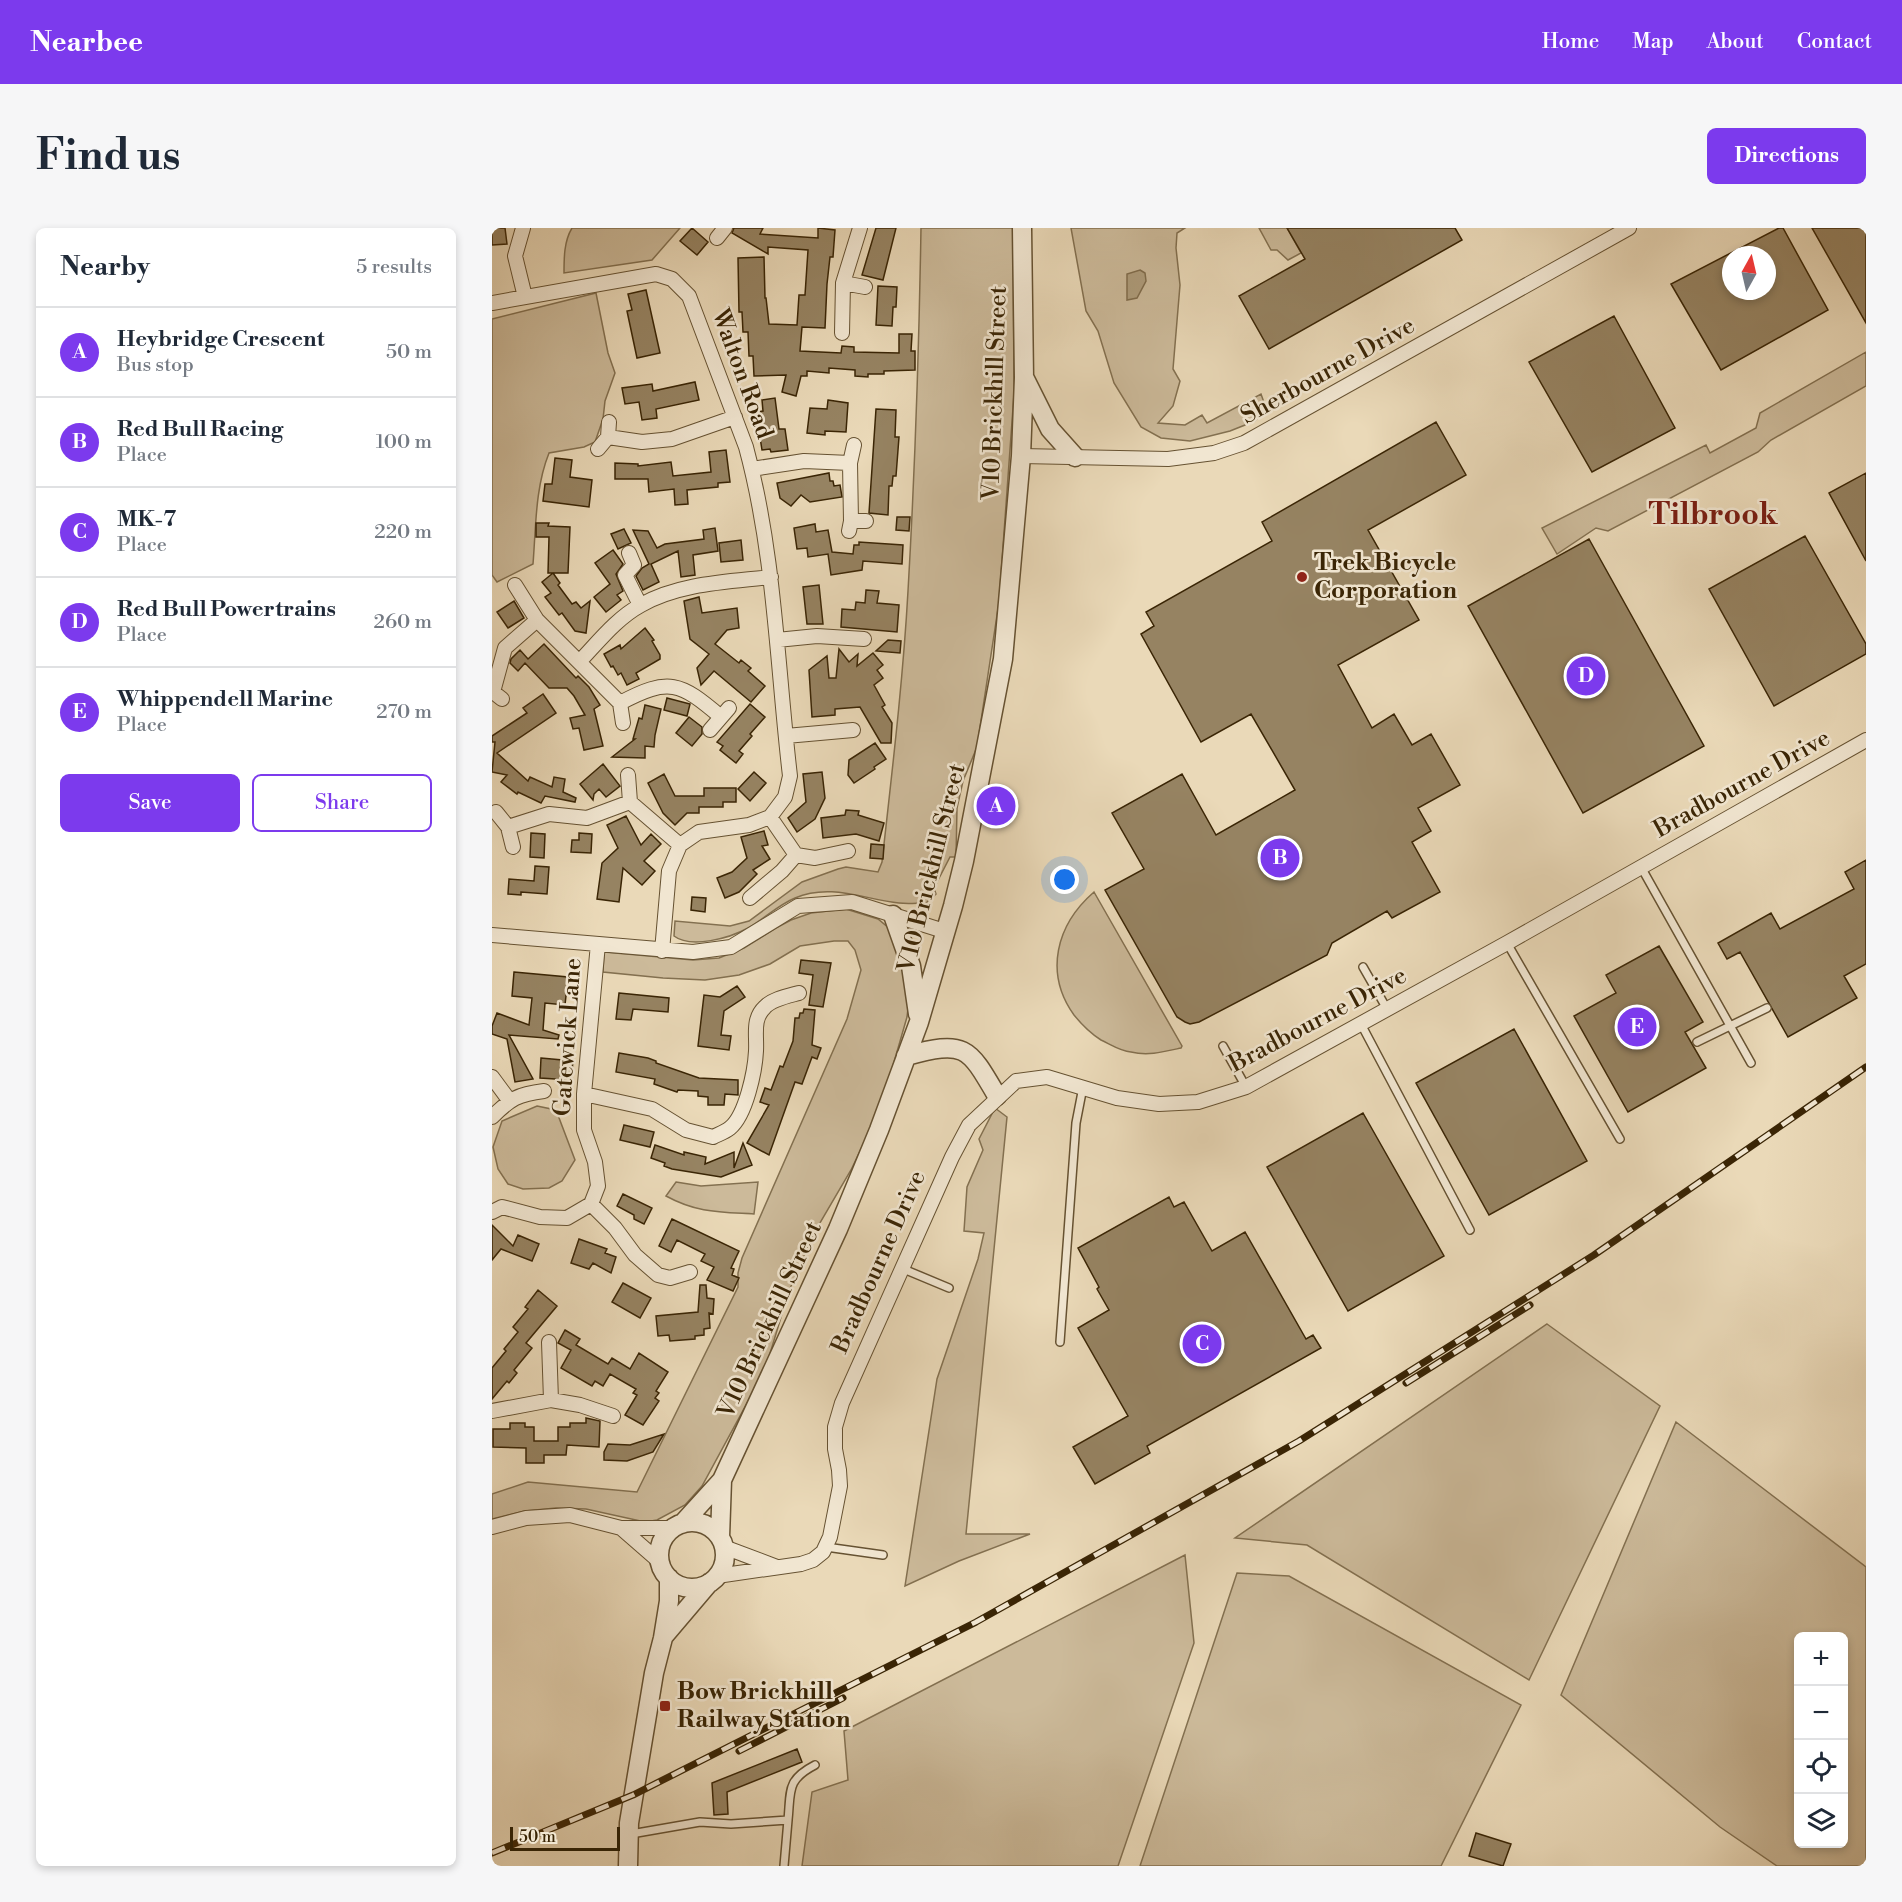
<!DOCTYPE html>
<meta charset="utf-8">
<style>
:root{--surface:#fff;--page:#f6f6f7;--text:#1f2937;--muted:#747a83;--line:#e0e1e3;--accent:#7c3aed}
body{margin:0;font-family:"Libre Bodoni",serif;background:var(--page);color:var(--text)}
.controls{position:absolute;right:18px;bottom:18px;display:grid;overflow:hidden;border-radius:9px;box-shadow:0 3px 9px #0003}
.controls button{width:54px;height:54px;display:grid;place-items:center;padding:0;border:0;border-bottom:2px solid var(--line);background:var(--surface);color:var(--text);font:30px sans-serif}
.compass{position:absolute;left:1230px;top:18px;width:54px;height:54px;border-radius:50%;background:var(--surface);box-shadow:0 3px 9px #0003;rotate:8deg}
.scale{position:absolute;left:18px;bottom:15px;width:110px;box-sizing:border-box;padding-left:6px;border:3px solid #3a2505;border-top:0;font-size:16px;line-height:21px;white-space:nowrap;color:#3a2505;-webkit-text-stroke:4px #f1e6d1;paint-order:stroke}
.you{position:absolute;left:573px;top:652px;width:21px;height:21px;margin:-15px;border:4px solid #fff;border-radius:50%;background:#1a73e8;box-shadow:0 0 0 9px #1a73e833}
.badge{display:grid;place-items:center;width:39px;height:39px;border-radius:50%;background:var(--accent);color:#fff;font-size:20px;font-weight:700}
.pin{position:absolute;translate:-50% -50%;border:3px solid #fff;box-shadow:0 2px 6px #0006}
.list{margin:0;padding:0;list-style:none}
h2{display:flex;justify-content:space-between;align-items:center;height:78px;margin:0;padding:0 24px;font-size:26px}
h2 small{font-size:20px;font-weight:400;color:var(--muted)}
.list li{display:grid;grid-template-columns:39px 1fr auto;gap:18px;align-items:center;box-sizing:border-box;height:90px;padding:0 24px;border-top:2px solid var(--line)}
.list b{display:block;font-size:22px;white-space:nowrap}
.list p{margin:0;font-size:20px;white-space:nowrap;color:var(--muted)}
.list em{font-size:20px;font-style:normal;color:var(--muted)}
.actions{display:flex;gap:12px;padding:18px 24px}
.actions a{flex:1;padding:14px 0;border:2px solid var(--accent);border-radius:9px;text-align:center;font-size:21px;color:var(--accent)}
.actions .main{background:var(--accent);color:#fff}
.icon{flex:none;width:33px;height:33px;fill:none;stroke:currentColor;stroke-width:2;stroke-linecap:round;stroke-linejoin:round}
.map{position:relative;flex:none;width:1374px;height:1638px;overflow:hidden;border-radius:9px}
header{display:flex;align-items:center;gap:36px;box-sizing:border-box;height:84px;padding:0 30px;background:var(--accent);color:#fff}
header strong{font-size:28px}
nav{display:flex;gap:33px;margin-inline-start:auto;font-size:21px}
.intro{display:flex;align-items:center;justify-content:space-between;box-sizing:border-box;height:144px;padding:0 36px}
h1{margin:0;font-size:42px}
.button{padding:15px 27px;border-radius:9px;background:var(--accent);color:#fff;font-size:21px;font-weight:700}
main{display:flex;gap:36px;padding:0 36px}
aside{flex:1;background:var(--surface);border-radius:9px;box-shadow:0 3px 9px #0003}
.map>svg:first-child{display:block}
</style>
<header>
<strong>Nearbee</strong>
<nav><a>Home</a><a>Map</a><a>About</a><a>Contact</a></nav>
</header>
<div class="intro"><h1>Find us</h1><a class="button">Directions</a></div>
<main>
<aside>
<h2>Nearby<small>5 results</small></h2>
<ul class="list">
<li><span class="badge">A</span><div><b>Heybridge Crescent</b><p>Bus stop</p></div><em>50 m</em></li>
<li><span class="badge">B</span><div><b>Red Bull Racing</b><p>Place</p></div><em>100 m</em></li>
<li><span class="badge">C</span><div><b>MK-7</b><p>Place</p></div><em>220 m</em></li>
<li><span class="badge">D</span><div><b>Red Bull Powertrains</b><p>Place</p></div><em>260 m</em></li>
<li><span class="badge">E</span><div><b>Whippendell Marine</b><p>Place</p></div><em>270 m</em></li>
</ul>
<div class="actions"><a class="main">Save</a><a>Share</a></div>
</aside>
<div class="map">
<svg width="1374" height="1638" viewBox="0 0 1374 1638">
<rect width="100%" height="100%" fill="#ead9b8"/>
<filter id="stains"><feTurbulence type="fractalNoise" baseFrequency=".00333" numOctaves="4"/><feColorMatrix values="0 0 0 0 .2 0 0 0 0 .09 0 0 0 0 .02 0 0 0 .5 -.17"/></filter>
<radialGradient id="worn" r=".72"><stop offset=".6" stop-color="#630" stop-opacity="0"/><stop offset="1" stop-color="#630" stop-opacity=".3"/></radialGradient>
<path fill="#ccba9a" stroke="#837050" stroke-width="1.5" fill-rule="evenodd" d="M80 0H188L160 32 72 45C72 30 72 13 80 0Z
M429 0H521L522 166 507 374 485 519 471 553 465 580 464 629H458L442 660 444 666 434 675C425 675 416 676 407 675 371 671 338 655 303 670 286 677 272 691 256 700 238 710 199 721 182 708L183 693 238 698 257 693 310 654 346 641 354 639 386 644 390 634C400 544 411 453 416 363 423 242 427 121 429 0Z
M579 0H693L685 5 684 20 688 57 681 141 688 153 681 178 666 195 693 197 710 187 715 195 769 166 774 180 763 193 738 203 698 213 669 210 649 199 622 155 606 103 594 83Z
M767 0H795L809 25 796 32 785 22H779Z
M104 65 116 125 123 145 113 173 111 191 103 214 92 219 57 225C43 260 44 299 41 336L5 354 0 347V91Z
M1374 124V158L1279 212 1266 224 1116 303 1104 300 1065 326 1050 300 1214 217 1218 225 1264 200 1268 185Z
M602 664 690 818 689 820C671 824 656 828 639 824 628 823 618 816 609 812 598 805 590 797 582 787 552 745 564 697 602 664Z
M354 681 386 691 398 701 418 763 415 789 394 862 380 898 359 942 322 1005 297 1063 273 1142 210 1258 193 1277 165 1292 153 1294 94 1281 64 1280 33 1283 0 1291V1266L36 1254 145 1264 246 1059V1045L250 1030 355 791 369 742 363 722 356 713H342L308 718 278 736 247 747 213 752 171 750 111 744 112 724 201 732 227 730 252 720 284 700 299 692 319 685Z
M45 878 64 882 83 932 70 953 57 960 31 961 16 956 6 941 1 919 10 893Z
M503 880 515 889 474 1306H538L467 1333 413 1358 445 1151 486 1031 492 1005 472 1003 475 959 491 922 487 911Z
M184 954 209 958 266 954 262 986C228 984 205 985 174 968Z
M1055 1096 1168 1178 1037 1452 815 1317 743 1310Z
M1184 1194 1374 1339V1638H1285L1228 1599 1069 1467ZM1306 1408H1352V1616H1306Z
M693 1327 702 1415 626 1638H310L320 1564 356 1552 352 1503Z
M745 1345 797 1348 1029 1477 949 1638H648Z"/>
<path fill="#ae9c7b" stroke="#806c4c" stroke-width="1.5" d="M648 42 653 45 654 53 645 70 635 72V46Z"/>
<path fill="#968362" stroke="#3a2505" stroke-width="1.5" fill-rule="evenodd" d="M0 0H13L15 16 0 17Z
M200 0 216 14 205 27 188 13Z
M242 0H271L268 6 326 10V0L343 2 341 29H338L335 56 333 100 310 99 308 123 349 125 350 118 362 119V124L407 125V106H420L419 123H423V142L392 143V146H376V149L363 148V142L337 140V145L315 143V148H309L304 168 290 164 294 147 262 148 261 128H257L256 104H251L250 84H247L246 30 272 29 273 70H274L277 96 305 97 307 67H313L316 22 276 19V26L240 5Z
M384 0H404L391 52 370 47Z
M795 0H963L970 12 777 121 747 68 813 31Z
M1287 0H1291L1336 82 1229 142 1179 56ZM1239 27H1275V63H1239Z
M1320 0H1374V95Z
M386 58 405 59 404 79H401L400 98 384 97Z
M154 62 168 125 145 130 135 83 140 82 136 66Z
M1122 88 1183 200 1100 244 1037 134Z
M203 154 207 172 164 181 165 190 150 192 147 174 133 176 130 160 160 156 161 163Z
M283 170 287 201H293L296 222 279 224 278 221 270 222 264 184 271 183 270 172Z
M336 172 356 175 354 204 333 203V207L315 205 318 180 335 181Z
M384 181 404 182 403 209H407L404 248H401L400 258H397L396 287 377 285Z
M944 194 974 247 876 302 927 392 846 437 880 500 902 486 920 517 939 506 968 557 926 580 939 603 920 614 948 664 900 690 895 683 840 715 835 727 707 794 698 796 693 794 685 789 613 662 652 641 620 585 690 546 724 607 803 562 759 486 709 514 649 406 662 398 654 384 780 313 770 294Z
M234 222 238 254 226 255V259L195 262 196 276 183 277 182 261 157 264 156 251H123V235L146 236V238L179 234 181 248 219 244 217 224Z
M63 230 80 232 78 249 100 252 97 279 51 273 53 256H60Z
M337 245 338 253H341L342 258 348 257 350 269 318 274 309 267 299 278 288 270 285 255Z
M1374 245V333L1337 265Z
M405 289H418L417 303 404 302Z
M44 295H57L56 298 78 299 76 345H56L57 309H44Z
M323 296 324 304 336 302 340 324 361 326 362 317H367V314L411 317 410 336 371 333 370 342 339 347 336 326 316 329 315 320 305 321 302 300Z
M223 300 226 323 201 327 203 347 189 349 186 323 159 336 167 354 151 362 144 348 150 340 157 336 141 302 156 303 165 320 173 316 212 311 211 302Z
M132 301 139 315 126 321 119 306Z
M1313 308 1374 416V426L1282 478 1217 361Z
M1097 311 1212 518 1091 585 976 378Z
M249 312 251 332 229 334 227 315Z
M121 322 131 336 124 346 131 363 125 367 129 372 114 384 102 369 118 356 103 335Z
M61 345 68 355 66 357 80 376 84 374 89 380 98 373 94 405 83 403 70 385 67 387 53 369 59 365 50 354Z
M327 357 331 396H315L311 359Z
M374 362 387 363 385 375 407 377 405 404 349 399 350 381 363 382 364 374 373 375Z
M207 369 210 385 245 380 247 400 235 402 223 416 247 435 249 432 259 440 256 443 273 458 259 474 222 443 209 457 205 440 217 426 198 411 192 373Z
M22 373 32 390 16 400 5 384Z
M153 400 162 412 160 413 168 427V431L144 445 147 451 135 457 129 445 126 447 121 438 119 439 112 426 128 417 129 421Z
M396 412 409 413 408 425 384 423Z
M52 416 84 450 86 448 97 459 108 477 102 481 111 518 92 522 87 500 81 501 78 490 93 487 82 468 75 460H57L33 435 26 443 18 435 19 431 28 422 36 431Z
M347 421 357 434 366 426 365 438 381 425 391 437 385 442 391 450 382 457 393 477 390 479 400 495 399 515H389L368 479 343 481V487L320 489 317 442 335 428 337 450H344Z
M51 466 64 485 5 525 36 553 38 549 60 559 62 549 73 551 71 564 84 570 83 574 53 568 49 575 26 564 25 566 9 554 15 547 0 544 3 514H0V508L35 485 31 480Z
M175 470 198 476 195 488 172 482Z
M258 476 273 489 258 506 260 508 247 523 251 526 244 535 228 522 231 518 225 514Z
M153 477 169 481 163 507 162 519 153 518V530L120 529 143 511H141L147 490 150 491Z
M197 489 210 499V506L200 518 184 505Z
M383 515 394 531 382 539 383 541 362 555 356 547 357 532Z
M111 536 128 558 114 569 107 561 102 566 101 572 88 556Z
M262 544 274 555 258 573 246 561Z
M330 544 333 570 323 591 305 604 296 590 314 574 311 546Z
M172 546 183 568H212V560H244V574H231V579H207V585H195L183 597 171 585 156 555Z
M354 582 367 583 366 587 392 595 387 613 364 606 331 610 329 590 353 587Z
M134 588 149 617 159 606 169 616 152 633 163 643 150 657 131 640 127 674 105 671 110 635 126 620 115 597Z
M272 603 276 617 270 618 278 631 261 642 265 646 247 664 233 670 225 650 240 644 255 630 249 609Z
M39 605 53 606 52 630 38 629Z
M87 605 100 606 99 625 79 624 80 612H87Z
M379 616 392 617 391 631 378 630Z
M1374 632V736L1352 748 1365 770 1296 809 1248 724 1235 731 1226 715 1279 685 1288 701 1362 661 1353 644Z
M43 638 57 639 55 666 29 664V667L16 666 17 651 42 653Z
M200 669 214 670 213 684 199 682Z
M1167 718 1211 794 1193 804 1214 840 1136 884 1082 788 1124 765 1114 747Z
M309 732 339 735 331 779 317 777 321 747 307 745Z
M22 744 76 749 73 777 53 775 51 802 67 807 66 811 17 807 41 851 23 854 15 811 0 806V798L5 785 37 797 40 770 20 768Z
M245 758 253 769 232 783 229 807 239 808 237 822 206 818 212 767 228 769Z
M127 765 177 770 176 784 141 781 139 792 124 791Z
M312 781 323 782 320 817 329 820 325 831 320 829 310 856 303 854 277 927 255 915 277 877 268 874 273 860 279 862 288 838 291 839 301 813 303 790H307L308 785H311Z
M1022 801 1095 933 997 987 924 855Z
M127 825 156 830 164 833V835L207 850 246 852V867L233 866 232 877H216V869L206 868V863L186 862 185 864 162 856 163 851 124 844Z
M49 830 81 833 79 852 48 850Z
M871 885 952 1028 856 1083 775 939Z
M132 897 162 904 158 919 128 912Z
M251 915 260 937 229 949 180 941 172 938 173 935 159 930 163 917 192 927V924L214 929 213 936 242 924V940Z
M131 966 160 980 152 996 142 991V987L125 978Z
M677 969 682 979 692 974 720 1023 753 1004 814 1111 821 1107 829 1120 655 1218 658 1225 603 1256 581 1219 636 1188 586 1100 617 1082 605 1061 607 1059 586 1020Z
M180 991 247 1023 239 1040 242 1041 240 1047 247 1050 241 1063 215 1052 222 1039 209 1033 213 1026 185 1012 179 1024 167 1018Z
M0 997 21 1018 26 1007 47 1016 40 1033 9 1021 0 1032Z
M87 1011 115 1021 113 1025 124 1029 119 1045 101 1035 97 1041 79 1035Z
M131 1055 159 1070 148 1090 120 1074Z
M208 1057H214L215 1070 222 1071 221 1086 217 1085 218 1100 212 1101V1107L203 1108V1111L178 1113 177 1107 166 1108 164 1088 206 1084Z
M46 1062 65 1078 34 1115 40 1120 22 1142 25 1145 17 1155 15 1153 0 1171V1140L14 1123 12 1121 26 1104 21 1099 36 1081 33 1079Z
M73 1102 88 1111 84 1117 116 1136 120 1130 138 1141 147 1125 176 1144 164 1163 167 1165 163 1170 167 1173 151 1197 133 1187 145 1167 141 1165 144 1161 118 1146 111 1158 103 1153 100 1158 69 1140 79 1122 66 1115Z
M94 1190 108 1193 107 1219 75 1217 74 1227H52V1235H34V1220L1 1219V1201H18V1195H33V1199H42V1213H66V1199H78V1195H94Z
M172 1206 161 1224 135 1233 112 1232V1224L116 1216 138 1217Z
M305 1521 310 1534 235 1564 236 1586 222 1587 220 1555Z
M984 1605 1019 1616 1011 1638 977 1628Z"/>
<g fill="none" stroke-linecap="round" stroke-linejoin="round">
<g stroke="#665232" stroke-width="10">
<path id="service" d="M1149 639 1259 835
M1015 715 1128 911
M871 739 895 781
M869 796 978 1002
M1205 814 1275 780
M731 818 754 859
M409 1040 457 1060
M568 1114 584 895 591 859
M334 1319 391 1327
M139 1606 208 1594 239 1596 296 1592C299 1563 294 1552 323 1537
M292 1638 296 1592"/>
</g>
<g stroke="#665232" stroke-width="16">
<path id="minor" d="M31 0 23 28 33 69
M225 10 233 0
M351 55 373 59
M0 75 164 46 180 51 197 68 254 219C283 326 285 438 298 548L293 569 278 589 257 597 207 604 188 617 177 643 170 723
M350 105 351 55 368 0
M116 209 150 214 180 211 243 189
M106 221 116 209 117 194
M529 228 676 231 722 225 752 215 1137 0
M260 241 312 233 358 235
M359 293 358 235 362 217
M357 303 359 293H374
M137 325 142 337 133 347 148 377
M23 357 45 392 128 475
M285 412 325 408 372 411
M88 433C107 413 125 390 149 377 188 355 236 354 279 349
M10 471 1 464 13 420 45 392
M131 495 128 475C177 449 188 454 229 489
M218 502 237 480
M294 508 361 502
M136 547 138 574
M4 584 16 599 57 586 95 590 138 574 188 617
M278 589 304 627
M16 599 21 619
M258 670 290 643 304 627 323 630 356 623
M0 707 201 724 239 719 306 678 360 674 452 703
M0 849 17 872
M92 866 160 881 194 902 221 909C227 906 233 904 238 900 254 887 263 843 264 823 265 807 260 791 273 779 280 771 296 768 307 765
M0 889C18 871 26 866 52 863
M99 976 123 1000 143 1027 166 1047 178 1050 198 1044
M0 984 10 979 48 989 75 990 99 976 106 958 103 934 92 902V866L106 716
M57 1114 59 1172
M0 1183 59 1172 88 1177 121 1188
M0 1299 34 1290 78 1287 129 1300H181
M129 1300 168 1334
M232 1319 285 1339
M225 1348 309 1336 321 1332 331 1324 338 1309 348 1258 347 1242 343 1221V1199L350 1175 460 929 477 897 524 853 555 849 625 870 667 876 706 874 754 859 1015 715 1374 512"/>
</g>
<g stroke="#665232" stroke-width="21">
<path id="tertiary" d="M533 151 558 201 583 229
M401 687 419 738 426 786
M414 828C473 812 476 818 505 868
M167 1327a33 33 0 1 1 66 0a33 33 0 1 1-66 0Z
M190 1296 230 1252 346 1001 387 902 427 794 461 678 472 633 511 431 529 228 532 150 530 0
M228 1309 230 1252
M172 1408 217 1355
M136 1638 137 1595 162 1445 171 1410 177 1373V1350"/>
</g>
<use href="#service" stroke="#f1e6d1" stroke-width="7"/>
<use href="#minor" stroke="#f1e6d1" stroke-width="14"/>
<use href="#tertiary" stroke="#f1e6d1" stroke-width="18"/>
<g stroke="#3a2505" stroke-width="7">
<path id="rail" d="M914 1155 1038 1077
M247 1523 351 1470
M0 1625 141 1567 484 1394 807 1213 1102 1027 1374 839"/>
</g>
<use href="#rail" stroke="#f1e6d1" stroke-width="4.5" stroke-dasharray="14" stroke-linecap="butt"/>
</g>
<g fill="#8f2418" stroke="#f1e6d1" stroke-width="2">
<circle cx="810" cy="349" r="6"/>
<rect x="167" y="1472" width="12" height="12" rx="3"/>
</g>
<g text-anchor="middle" dominant-baseline="central" stroke-width="5" stroke-linejoin="round" paint-order="stroke">
<g font-size="24" fill="#3a2505" stroke="#f1e6d1">
<text transform="translate(836 143) rotate(-29)">Sherbourne Drive</text>
<text transform="translate(250 146) rotate(70)">Walton Road</text>
<text transform="translate(503 165) rotate(-88)">V10 Brickhill Street</text>
<text transform="translate(1250 556) rotate(-29)">Bradbourne Drive</text>
<text transform="translate(440 640) rotate(-76)">V10 Brickhill Street</text>
<text transform="translate(826 792) rotate(-28)">Bradbourne Drive</text>
<text transform="translate(76 809) rotate(-86)">Gatewick Lane</text>
<text transform="translate(387 1034) rotate(-66)">Bradbourne Drive</text>
<text transform="translate(278 1092) rotate(-65)">V10 Brickhill Street</text>
</g>
<g font-size="24" font-weight="bold" fill="#3a2505" stroke="#f1e6d1" text-anchor="start">
<text x="822" y="335">Trek Bicycle<tspan x="822" dy="28">Corporation</tspan></text>
<text x="185" y="1464">Bow Brickhill<tspan x="185" dy="28">Railway Station</tspan></text>
</g>
<g font-size="30" font-weight="bold" fill="#7a1f14" stroke="#f1e6d1">
<text x="1221" y="287">Tilbrook</text>
</g>
</g>
<rect width="100%" height="100%" filter="url(#stains)"/>
<rect width="100%" height="100%" fill="url(#worn)"/>
</svg>
<div class="controls">
<button>+</button>
<button>−</button>
<button><svg class="icon" aria-label="locate" viewBox="0 0 24 24"><circle cx="12" cy="12" r="6"/><path d="M12 2v4M12 18v4M2 12h4M18 12h4"/></svg></button>
<button><svg class="icon" aria-label="layers" viewBox="0 0 24 24"><path d="M12 4l9 5-9 5-9-5zM3 14l9 5 9-5"/></svg></button>
</div>
<svg class="compass" viewBox="-18 -18 36 36"><path d="M0-13l5 13h-10z" fill="#e53935"/><path d="M0 13l5-13h-10z" fill="#747a83"/></svg>
<div class="scale">50 m</div>
<div class="you"></div>
<div class="pin badge" style="left:504px;top:578px">A</div>
<div class="pin badge" style="left:788px;top:630px">B</div>
<div class="pin badge" style="left:710px;top:1116px">C</div>
<div class="pin badge" style="left:1094px;top:448px">D</div>
<div class="pin badge" style="left:1145px;top:799px">E</div>
</div>
</main>
